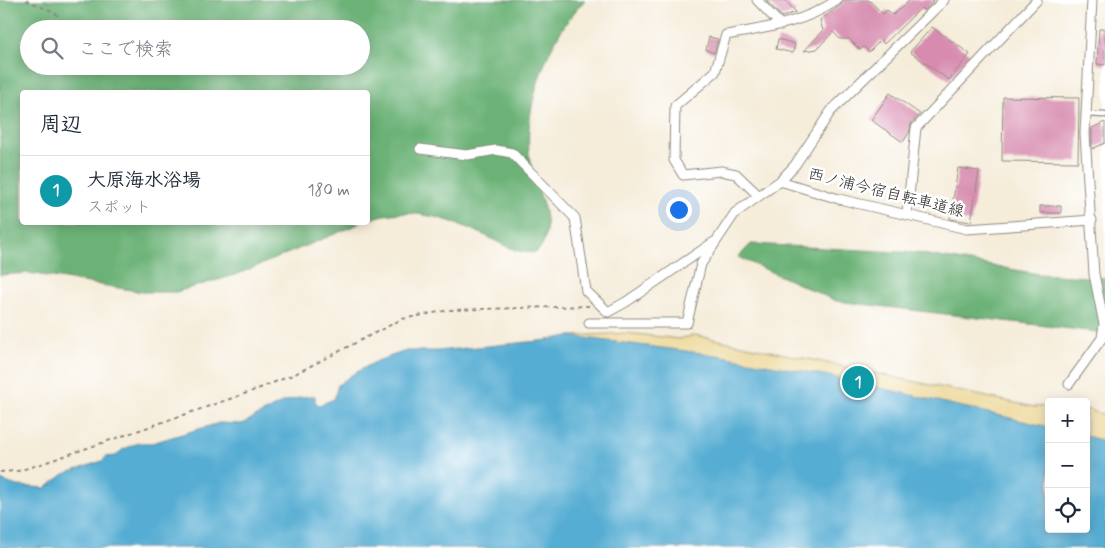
<!DOCTYPE html>
<html lang="ja">
<meta charset="utf-8">
<style>
:root{--surface:#fff;--page:#f6f6f7;--text:#1f2937;--muted:#747a83;--line:#e0e1e3;--accent:#0b8043}
body{margin:0;font-family:Mynerve,"Klee One",sans-serif;background:var(--page);color:var(--text)}
.controls{position:absolute;right:15px;bottom:15px;display:grid;overflow:hidden;border-radius:5px;box-shadow:0 2px 12px #0003}
.controls button{width:45px;height:45px;display:grid;place-items:center;padding:0;border:0;border-bottom:1px solid var(--line);background:var(--surface);color:var(--text);font:25px sans-serif}
.you{position:absolute;left:678px;top:209px;width:18px;height:18px;margin:-12px;border:4px solid #fff;border-radius:50%;background:#1a73e8;box-shadow:0 0 0 8px #1a73e833}
.badge{display:grid;place-items:center;width:32px;height:32px;border-radius:50%;background:var(--accent);color:#fff;font-size:16px;font-weight:700}
.pin{position:absolute;translate:-50% -50%;border:2px solid #fff;box-shadow:0 1px 5px #0006}
.list{margin:0;padding:0;list-style:none}
h2{display:flex;justify-content:space-between;align-items:center;height:65px;margin:0;padding:0 20px;font-size:21px}
h2 small{font-size:16px;font-weight:400;color:var(--muted)}
.list li{display:grid;grid-template-columns:32px 1fr auto;gap:15px;align-items:center;box-sizing:border-box;height:70px;padding:0 20px;border-top:1px solid var(--line)}
.list b{display:block;font-size:19px;white-space:nowrap}
.list p{margin:0;font-size:16px;white-space:nowrap;color:var(--muted)}
.list em{font-size:16px;font-style:normal;color:var(--muted)}
.icon{flex:none;width:28px;height:28px;fill:none;stroke:currentColor;stroke-width:2;stroke-linecap:round;stroke-linejoin:round}
.map{position:relative;flex:none;width:1105px;height:548px;overflow:hidden}
.search{position:absolute;background:var(--surface);box-shadow:0 2px 12px #0003;left:20px;top:20px;width:350px;height:55px;display:flex;align-items:center;gap:12px;box-sizing:border-box;padding:0 18px;border-radius:28px;color:var(--muted);font-size:19px}
.panel{position:absolute;background:var(--surface);box-shadow:0 2px 12px #0003;left:20px;top:90px;width:350px;height:135px;border-radius:5px}
.map>svg:first-child{display:block}
</style>
<div class="map">
<svg width="1105" height="548" viewBox="0 0 1105 548">
<rect width="100%" height="100%" fill="#fff"/>
<filter id="ink" filterUnits="userSpaceOnUse"><feTurbulence type="fractalNoise" baseFrequency=".02" numOctaves="2"/><feDisplacementMap in="SourceGraphic" scale="10" xChannelSelector="R" yChannelSelector="G"/><feConvolveMatrix kernelMatrix="1 2 1 2 8 2 1 2 1" color-interpolation-filters="sRGB"/></filter>
<filter id="wash" filterUnits="userSpaceOnUse"><feTurbulence type="fractalNoise" baseFrequency=".0096" numOctaves="4" result="noise"/><feDisplacementMap in="SourceGraphic" scale="20" xChannelSelector="R" yChannelSelector="G"/><feGaussianBlur stdDeviation="1.12" result="paint"/><feColorMatrix in="noise" values="0 0 0 0 0 0 0 0 0 0 0 0 0 0 0 0 0 1.4 0 .05"/><feComposite in="paint" operator="in"/></filter>
<g filter="url(#wash)">
<rect width="100%" height="100%" fill="#f5ecd9"/>
<path fill="#6cb277" stroke="#4c6e51" fill-rule="evenodd" d="M0 0H585C548 38 525 101 529 154 532 185 561 225 537 252 520 256 501 243 486 236 451 219 406 204 368 220V92H22V222L361 223 238 274 176 292H143L29 273 0 275ZM29 29H361V66H29Z
M751 244 917 253 1039 274 1105 278V333L836 301 738 257Z"/>
<path fill="#eeda9e" stroke="#8c8264" d="M627 333 679 339 695 335 1034 407 1049 406V439L569 336Z
M1086 409 1105 415V452L1086 448Z"/>
<path fill="#57add3" stroke="#416c7f" d="M569 336 717 355 829 376 1049 427V529H1086V436L1105 441V548H0V480L17 486 46 488 64 474 102 461 106 457 116 456 122 450 138 443H152L219 423 242 424 283 402 302 397 315 396V402L319 405 334 399 338 385 353 374 377 361 406 351H437L548 340Z"/>
<g id="blocks">
<path fill="#d78bae" d="M766 0H785L796 12 782 17Z
M843 0H869L883 14 887 10 893 15 910 0H934L924 11 921 8 884 44 881 40 869 52 864 47 860 50 849 39H840L833 32 817 49 804 51 823 31 820 20 841 5Z
M932 27 970 54 949 80 910 52Z
M1099 29H1105V65L1097 64Z
M709 37 718 39 714 53 706 50Z
M778 39 795 44 793 53 776 49Z
M890 93 920 114 911 124 909 133 903 142 871 120Z
M1003 97 1079 98 1078 162 1002 161Z
M1105 122V143L1092 149V128Z
M958 168 979 171 971 222 950 219Z
M1040 206H1061V213H1040Z"/>
</g>
</g>
<g filter="url(#ink)">
<use href="#blocks" fill-opacity="0" stroke="#908c82" stroke-width="1"/>
<g fill="none" stroke-linecap="round" stroke-linejoin="round">
<g stroke="#908c82" stroke-width="7">
<path id="lane" d="M1084 114 1105 115"/>
</g>
<g stroke="#908c82" stroke-width="11">
<path id="street" d="M757 0 781 25
M420 149 467 155 496 150 512 153 575 218 586 291 608 312 626 302 714 242
M780 181 839 199 967 229 1092 220
M759 196 736 174 721 171 683 175 674 160 675 106 715 72 726 35C766 28 804 23 837 0
M907 215 916 128 1037 0
M589 323H687L701 264 735 213 780 181 795 165 831 111 944 0
M1069 384 1102 338 1104 324 1094 274 1085 134 1092 0"/>
</g>
<path stroke="#908c82" stroke-width="2" stroke-dasharray="4 4" stroke-linecap="butt" d="M26 0 55 13 70 29
M0 472 18 471 38 465 250 392 295 374 402 319 449 310 589 306"/>
<use href="#lane" stroke="#fff" stroke-width="4.5"/>
<use href="#street" stroke="#fff" stroke-width="9"/>
</g>
</g>
<g text-anchor="middle" dominant-baseline="central" stroke-width="5" stroke-linejoin="round" paint-order="stroke">
<g font-size="16" fill="#2b2b2b" stroke="#fff">
<text transform="translate(886 193) rotate(14)">西ノ浦今宿自転車道線</text>
</g>
</g>
</svg>
<div class="controls">
<button>+</button>
<button>−</button>
<button><svg class="icon" aria-label="locate" viewBox="0 0 24 24"><circle cx="12" cy="12" r="6"/><path d="M12 2v4M12 18v4M2 12h4M18 12h4"/></svg></button>
</div>
<div class="you"></div>
<div class="pin badge" style="left:858px;top:382px;background:#0f9aa8">1</div>
<div class="search"><svg class="icon" aria-label="search" viewBox="0 0 24 24"><circle cx="10" cy="10" r="6"/><path d="M15 15l6 6"/></svg>ここで検索</div>
<section class="panel">
<h2>周辺<small></small></h2>
<ul class="list">
<li><span class="badge" style="background:#0f9aa8">1</span><div><b>大原海水浴場</b><p>スポット</p></div><em>180 m</em></li>
</ul>
</section>
</div>
